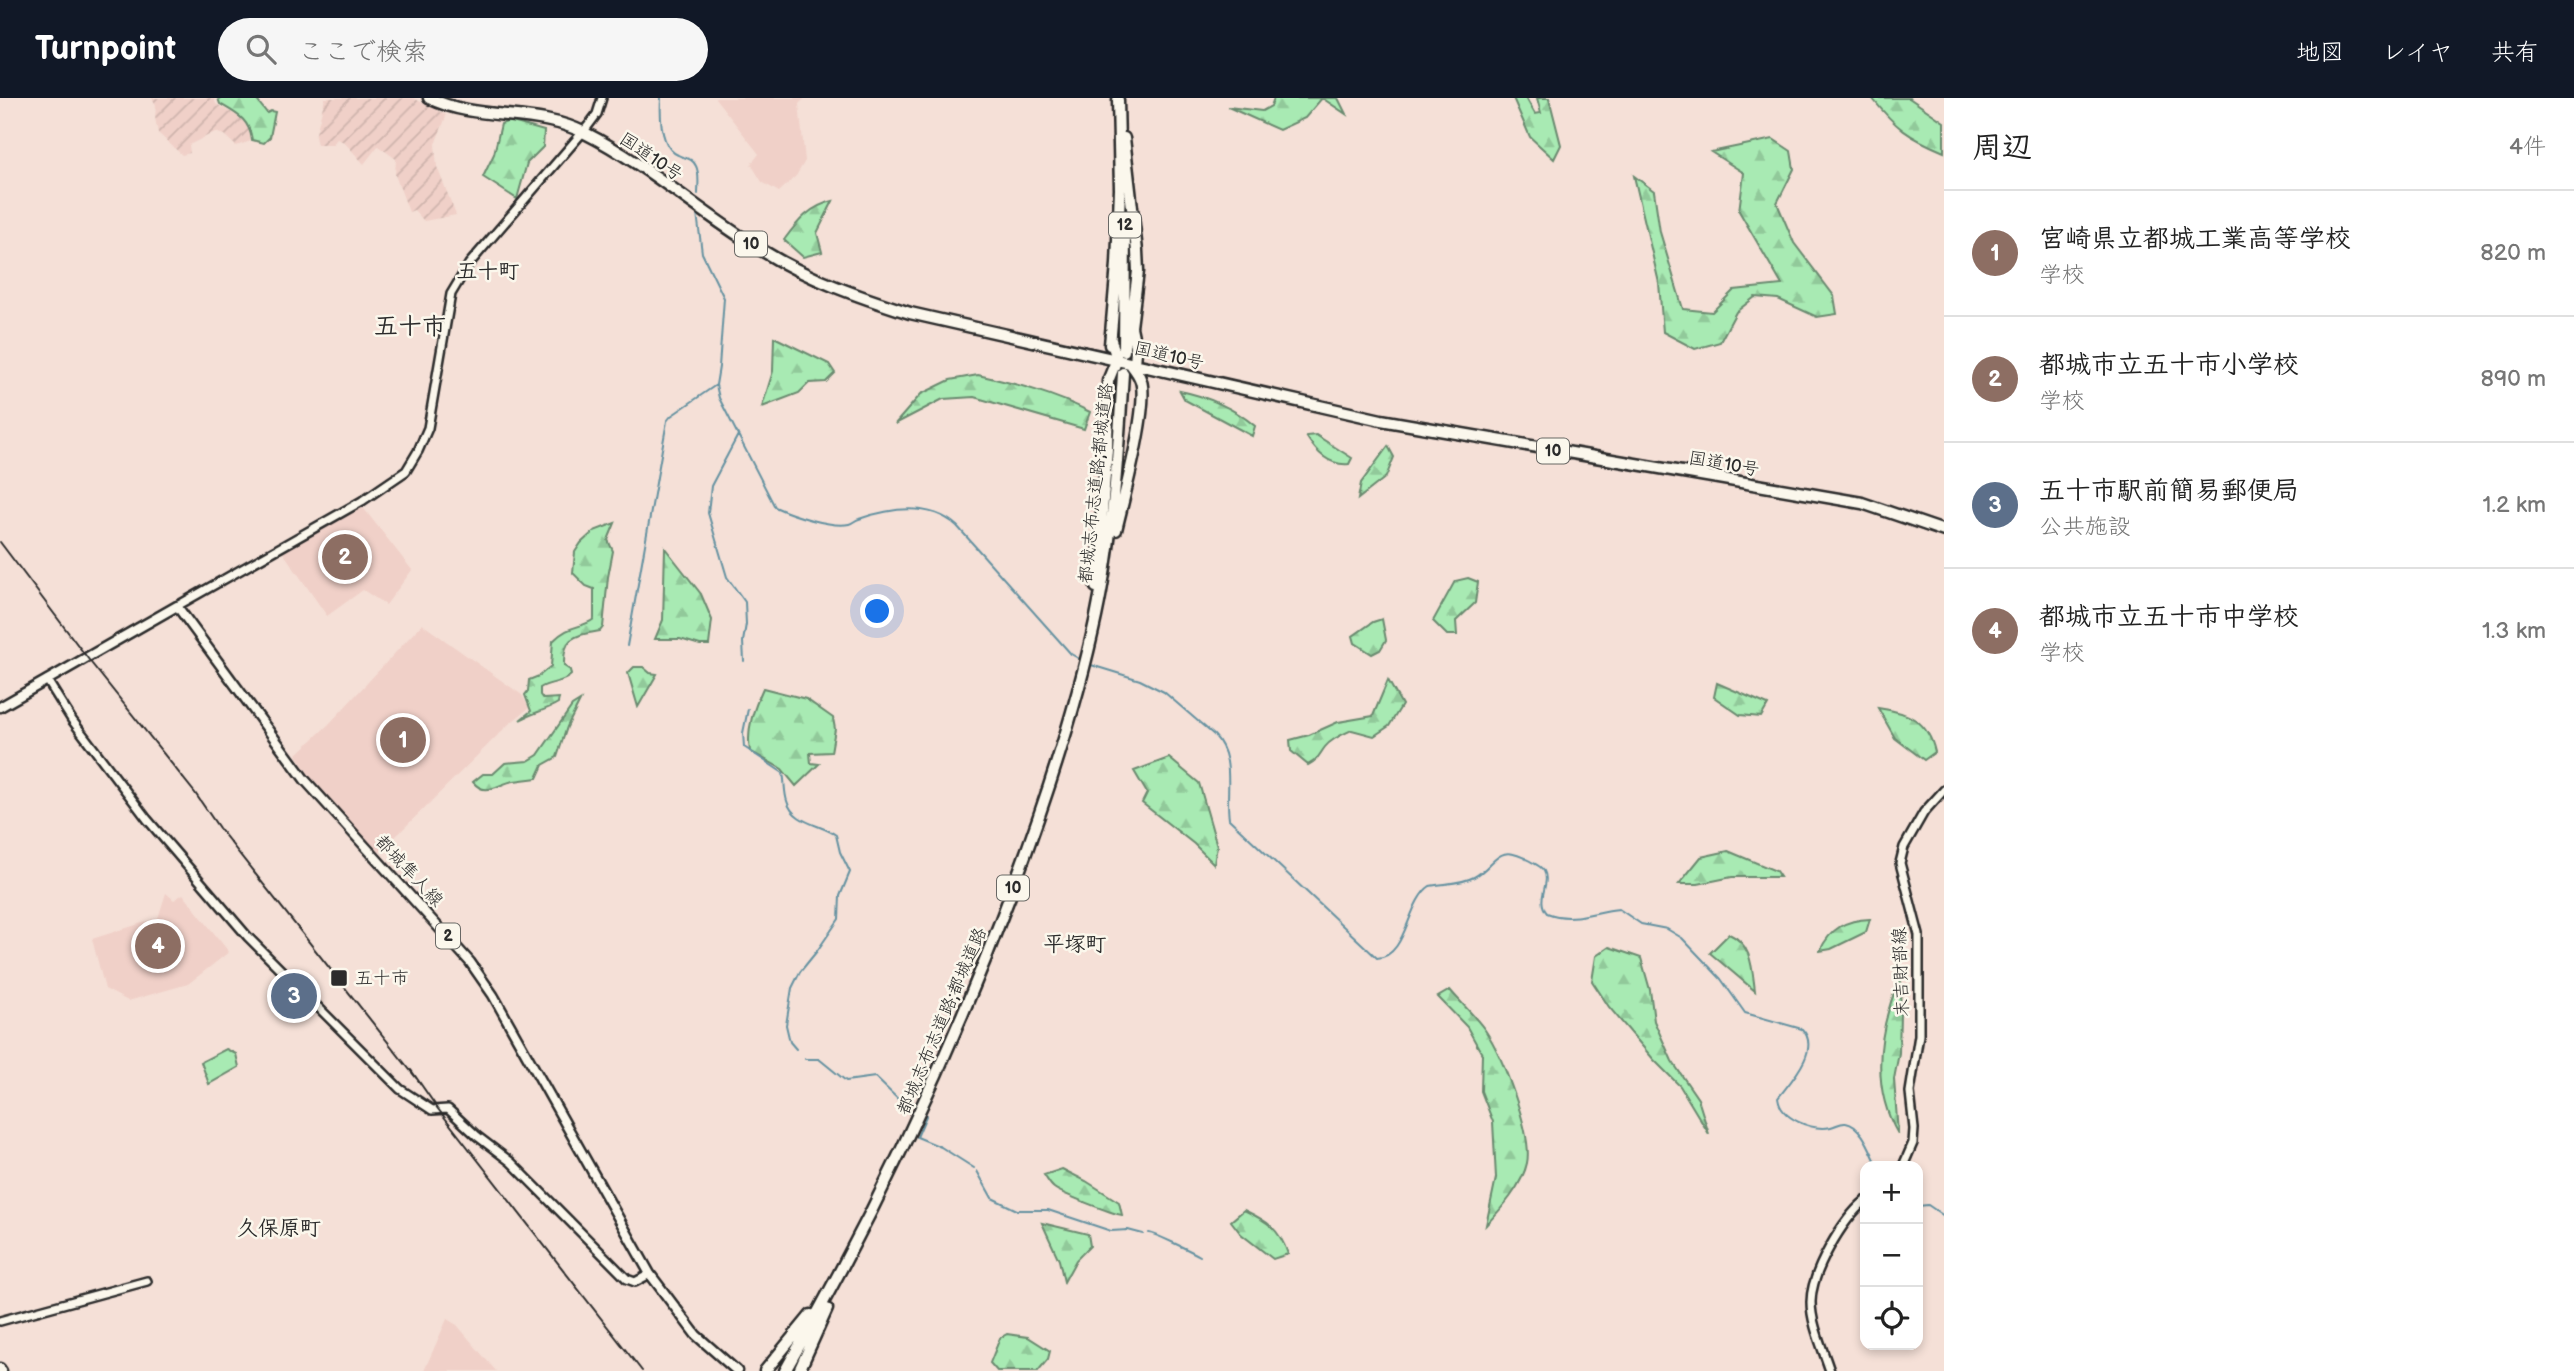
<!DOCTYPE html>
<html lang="ja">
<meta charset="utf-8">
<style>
:root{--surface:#fff;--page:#f6f6f6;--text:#222;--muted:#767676;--line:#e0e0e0;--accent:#111827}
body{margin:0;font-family:"Balsamiq Sans","Klee One",sans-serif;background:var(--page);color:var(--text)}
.controls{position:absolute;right:21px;bottom:21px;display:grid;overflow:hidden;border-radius:14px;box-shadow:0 4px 10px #0003}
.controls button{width:63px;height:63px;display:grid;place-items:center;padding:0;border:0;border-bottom:2px solid var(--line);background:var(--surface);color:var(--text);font:35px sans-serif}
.you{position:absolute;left:878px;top:514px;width:24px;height:24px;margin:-18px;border:5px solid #fff;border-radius:50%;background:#1a73e8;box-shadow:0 0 0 10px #1a73e833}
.badge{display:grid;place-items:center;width:46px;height:46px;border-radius:50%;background:var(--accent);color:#fff;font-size:23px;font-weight:700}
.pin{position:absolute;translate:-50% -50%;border:4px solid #fff;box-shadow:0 2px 7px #0006}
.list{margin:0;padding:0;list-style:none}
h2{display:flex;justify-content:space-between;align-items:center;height:91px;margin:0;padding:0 28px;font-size:30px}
h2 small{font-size:23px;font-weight:400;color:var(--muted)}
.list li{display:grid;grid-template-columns:46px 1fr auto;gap:21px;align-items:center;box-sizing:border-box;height:126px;padding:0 28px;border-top:2px solid var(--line)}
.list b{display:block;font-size:26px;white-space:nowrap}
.list p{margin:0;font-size:23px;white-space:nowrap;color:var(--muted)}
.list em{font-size:23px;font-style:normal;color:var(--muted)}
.icon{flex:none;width:38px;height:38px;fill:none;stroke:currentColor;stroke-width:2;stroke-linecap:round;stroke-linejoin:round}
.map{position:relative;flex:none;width:1944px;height:1273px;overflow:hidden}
header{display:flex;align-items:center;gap:42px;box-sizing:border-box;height:98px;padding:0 35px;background:var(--accent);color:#fff}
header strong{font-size:33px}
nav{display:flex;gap:38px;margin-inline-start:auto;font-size:24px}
.search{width:490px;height:63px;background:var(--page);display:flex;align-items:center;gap:18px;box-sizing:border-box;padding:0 24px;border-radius:38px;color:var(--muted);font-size:26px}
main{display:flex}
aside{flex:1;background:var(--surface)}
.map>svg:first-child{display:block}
</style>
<header>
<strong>Turnpoint</strong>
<div class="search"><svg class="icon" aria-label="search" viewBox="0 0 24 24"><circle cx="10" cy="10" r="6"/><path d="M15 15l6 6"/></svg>ここで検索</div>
<nav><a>地図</a><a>レイヤ</a><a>共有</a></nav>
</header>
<main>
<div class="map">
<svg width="1944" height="1273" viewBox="0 0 1944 1273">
<defs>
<pattern id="industrial-furrows" width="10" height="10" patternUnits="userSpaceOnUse" patternTransform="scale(1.75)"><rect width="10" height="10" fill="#f0d0c8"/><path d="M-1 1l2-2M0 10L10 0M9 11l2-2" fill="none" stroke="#ceb3ac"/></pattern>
<pattern id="forest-firs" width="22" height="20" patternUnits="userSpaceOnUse" patternTransform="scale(1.75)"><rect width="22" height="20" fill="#a8eab3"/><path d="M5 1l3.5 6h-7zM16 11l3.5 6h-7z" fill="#91c99a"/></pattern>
</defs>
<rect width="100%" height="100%" fill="#f5e0d7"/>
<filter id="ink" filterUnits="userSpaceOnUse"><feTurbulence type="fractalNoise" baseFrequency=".0143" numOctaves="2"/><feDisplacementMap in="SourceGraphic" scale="14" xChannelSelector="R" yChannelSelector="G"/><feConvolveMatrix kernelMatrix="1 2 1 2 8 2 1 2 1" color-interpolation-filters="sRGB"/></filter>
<g filter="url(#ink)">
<path fill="#f0d0c8" d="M715 0H805L799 6 805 63 796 78 779 94 762 84 751 66 759 56Z
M361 407 412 472 386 507 363 492 327 518 282 453Z
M422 526 522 597 529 610 509 626 379 755 311 680 296 657 329 626Z
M166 795 174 802 183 796 229 854 188 886 128 903 105 891 92 841 158 820Z
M447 1221 457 1227 496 1273H424Z"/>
<path fill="url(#industrial-furrows)" d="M152 0H214L216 6 238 18 249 29 251 43 236 48 224 37 215 34 189 47 190 55 182 57 158 35 155 20 156 7Z
M325 0H413L445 16 446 19 435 46 437 69 456 117 424 123 414 112 409 114 395 77 396 61 378 48 364 66 344 44 337 41 333 46H317L315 39Z"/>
<path fill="url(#forest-firs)" stroke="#6a8a6f" stroke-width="2" d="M218 0H255L267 15 271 13 275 14 270 39 264 45 252 42C249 21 237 16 220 6Z
M1274 0H1338L1346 16 1322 0 1305 20 1279 32 1228 9 1262 13 1271 8Z
M1513 0H1526L1535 16 1541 15 1537 0H1549L1561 47 1554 61 1530 39Z
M1872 0H1909L1944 24V54C1908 39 1896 30 1872 0Z
M509 23 544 33 543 49 527 65 517 101 483 79 494 56 501 26Z
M1773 41 1791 53 1794 71 1777 105 1794 145 1834 198 1837 216 1817 219 1778 201 1755 199 1736 214 1720 244 1695 251 1663 234 1659 185 1634 78 1654 93 1660 134 1683 211 1712 214 1734 192 1782 187 1739 113 1744 75 1711 54Z
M833 103 817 135 822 154 803 159 784 142C798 123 810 108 833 103Z
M774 239 829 266 835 275 826 284 809 285 799 295 762 309 773 273Z
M978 277C1017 286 1055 296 1090 314L1084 331 974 299 943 301 895 326 921 296 950 282Z
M1180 293C1206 298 1234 310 1255 328L1252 338 1185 302Z
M1316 337 1352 360 1349 366C1329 368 1316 354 1306 338Z
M1388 348 1394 359 1386 379 1358 401 1361 385Z
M615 425 608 442 613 453 608 479 603 529 600 533C575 538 563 537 564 568L570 572 571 577C562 586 550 583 540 590V597L543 601 559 600 558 605C545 613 534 614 520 622L531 613 525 597 528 593 529 582 539 578 551 568 553 543C569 526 581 531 594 521V491L586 488 573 475 575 454 581 445 594 433Z
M665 450 701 496 712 522 709 547H700L680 541H655L663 522Z
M1468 480 1478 484 1475 505 1456 523 1457 537H1447L1433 523 1455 483Z
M1382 521 1386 542 1380 552 1372 556 1355 545 1353 538 1373 524Z
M634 569H643L650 575 657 576 638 609 628 575Z
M1388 582 1402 607 1389 628 1374 638 1352 632C1343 636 1331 641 1325 649 1319 657 1318 662 1308 667L1291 653 1290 642 1309 637 1338 624 1373 618Z
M1717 585 1768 607 1761 619 1740 617 1714 599Z
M763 590 806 601 833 620 835 631 831 654 810 655 811 665 819 666 796 688 782 671 750 653C746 631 754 610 763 590Z
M580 603 567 629 557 659 543 667 537 680C529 681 521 682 514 683 499 685 486 700 473 684L483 676H493L505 665 528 663 538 657 572 608Z
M1878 610C1907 614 1928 622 1935 654L1924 662 1895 640Z
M1169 660 1199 685 1217 748 1214 766 1194 746 1142 705 1147 695 1134 673Z
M1728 753 1776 773 1780 779H1732L1698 786H1679L1701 759Z
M1870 821 1866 834 1831 851 1820 853C1830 830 1846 822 1870 821Z
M1729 836C1752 846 1752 870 1755 893L1710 855Z
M1609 849 1641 860 1650 892 1654 923 1672 963 1698 1001 1709 1036 1680 988 1654 962 1609 909 1592 883 1596 858Z
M1901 877 1899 955 1894 981 1898 1036C1869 986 1880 927 1901 877Z
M1450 892C1461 905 1475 918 1485 932 1502 957 1533 1036 1527 1065 1522 1088 1502 1110 1486 1127L1496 1080 1493 1024 1481 993 1482 956 1467 929 1438 899Z
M1062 1071 1086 1083 1119 1104 1122 1117C1113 1116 1062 1096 1054 1090 1050 1087 1047 1081 1044 1077Z
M1244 1112C1267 1123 1279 1130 1288 1156L1273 1161 1241 1136 1231 1123Z
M1042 1125 1088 1136 1090 1148 1076 1162 1064 1184 1059 1162Z
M1007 1236 1028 1239 1050 1253 1048 1261 1038 1273H997L990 1265 1000 1240Z"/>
<path fill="#a8eab3" stroke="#6a8a6f" stroke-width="2" d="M226 951 236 956 239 969 209 986 201 964Z"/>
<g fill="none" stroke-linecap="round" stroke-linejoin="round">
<path stroke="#6692a1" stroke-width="2" d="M661 0C660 17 660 49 678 57 685 61 692 59 696 68 700 76 698 88 698 96
M697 115 702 155 724 200 719 269 716 287 719 300 775 409C792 417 832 430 849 426 853 425 855 422 859 421 891 410 930 404 957 428L1071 556 1083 563
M738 337 711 388 708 415 727 479 745 504 746 526 743 544 744 563
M627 548 667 323 671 318 716 287
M1091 567 1140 582 1164 594 1214 637C1236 660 1225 692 1229 721L1377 860C1407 859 1407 803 1430 788 1445 785 1461 786 1474 779 1497 767 1495 743 1530 763 1535 766 1541 768 1544 773 1551 786 1535 801 1547 815 1573 825 1594 813 1619 811L1641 826 1667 831 1682 840 1721 881 1745 915 1802 931C1822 951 1790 984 1778 1000 1780 1021 1813 1033 1831 1029 1836 1028 1841 1024 1846 1025 1863 1028 1871 1055 1878 1068
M748 611 743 635 744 649 783 675C785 684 784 694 787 703 793 725 820 726 836 737L840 754 850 774 840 798 839 821 817 853 800 874 792 890 786 927 790 944 796 951
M805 961H819L846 983 875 979 903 1006 911 1003 918 1008
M925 1014 926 1018 917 1039 941 1049 974 1070
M977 1073 992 1100 1017 1112H1048L1111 1133 1128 1132 1143 1136
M1918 1108 1928 1107 1944 1118
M1149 1135C1154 1135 1193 1154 1200 1158"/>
<g stroke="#2b2b2b" stroke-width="12">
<path id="secondary" d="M177 508 362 403 406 373 418 353 428 330 451 196 469 166 588 28 597 16 602 0
M47 582 72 622 147 721 248 839 400 991 432 1012 448 1011 477 1038 511 1064 627 1181 635 1184 650 1176
M1903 1068 1913 1045 1914 1031 1910 994 1919 937V837L1900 765 1904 749 1924 714 1944 692
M0 1223 147 1183
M1830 1273C1823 1251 1811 1226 1811 1204 1811 1174 1843 1121 1865 1103"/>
</g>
<g stroke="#2b2b2b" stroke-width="13">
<path id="primary" d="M0 609 177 508 305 682 470 864 493 897 650 1176 696 1237 737 1273
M0 1270 2 1273"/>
</g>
<g stroke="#2b2b2b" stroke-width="15">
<path id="highway" d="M429 0C478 24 536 10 585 35 647 66 703 117 763 153 808 181 860 199 910 215L1381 322 1862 405 1944 433
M1124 40 1137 153 1138 173 1131 229 1136 253 1135 266
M1110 247 1117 166 1120 91 1118 2
M1124 253 1125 130
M1116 432C1123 402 1149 308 1141 283 1139 276 1134 270 1130 265
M1096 489 1107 351 1108 283 1117 261 1111 242
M765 1273 811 1217
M785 1273C874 1118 950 958 1013 790 1046 702 1076 612 1096 519 1113 439 1118 357 1123 275
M799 1273 827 1211"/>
</g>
<use href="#secondary" stroke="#fbf7ec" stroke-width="7"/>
<use href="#primary" stroke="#fbf7ec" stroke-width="8"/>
<use href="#highway" stroke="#fbf7ec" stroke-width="10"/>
<path stroke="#2b2b2b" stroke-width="2" d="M0 444 92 566 195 695 219 730 417 981
M411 972 438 1011 642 1273"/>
</g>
</g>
<rect fill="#2b2b2b" stroke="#fbf7ec" stroke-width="2.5" x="330" y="871" width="18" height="18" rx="3.5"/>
<g text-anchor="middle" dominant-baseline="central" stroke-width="5" stroke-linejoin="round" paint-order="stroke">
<g fill="#fbf7ec" stroke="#696865" stroke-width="2">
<rect x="1109" y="114.5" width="32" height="25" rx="5"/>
<rect x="735" y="133.5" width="32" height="25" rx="5"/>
<rect x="1537" y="340.5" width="32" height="25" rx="5"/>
<rect x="997" y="777.5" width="32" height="25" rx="5"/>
<rect x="436" y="825.5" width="24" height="25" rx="5"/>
</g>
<g font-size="16" font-weight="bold" fill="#2b2b2b">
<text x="1125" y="127">12</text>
<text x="751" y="146">10</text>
<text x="1553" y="353">10</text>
<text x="1013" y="790">10</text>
<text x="448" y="838">2</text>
</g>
<g font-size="18" fill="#2b2b2b" stroke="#fbf7ec">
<text transform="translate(651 59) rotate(34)">国道10号</text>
<text transform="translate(1169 258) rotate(13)">国道10号</text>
<text transform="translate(1724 366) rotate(10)">国道10号</text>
<text transform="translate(1096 385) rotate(-84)">都城志布志道路;都城道路</text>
<text transform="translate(409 773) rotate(47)">都城隼人線</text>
<text transform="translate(1901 874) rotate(-92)">末吉財部線</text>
<text transform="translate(942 923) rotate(-67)">都城志布志道路;都城道路</text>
</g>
<g font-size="18" fill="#2b2b2b" stroke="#fbf7ec" text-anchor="start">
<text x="355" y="880">五十市</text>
</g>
<g font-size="21" font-weight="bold" fill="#2b2b2b" stroke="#fbf7ec">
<text x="488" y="173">五十町</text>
<text x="1075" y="846">平塚町</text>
<text x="279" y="1130">久保原町</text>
</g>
<g font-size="24" font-weight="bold" fill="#2b2b2b" stroke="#fbf7ec">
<text x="410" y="228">五十市</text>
</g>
</g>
</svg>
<div class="controls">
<button>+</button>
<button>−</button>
<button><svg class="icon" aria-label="locate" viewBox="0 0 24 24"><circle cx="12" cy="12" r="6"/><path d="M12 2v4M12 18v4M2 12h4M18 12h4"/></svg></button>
</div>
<div class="you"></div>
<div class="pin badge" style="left:403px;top:642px;background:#8d6e63">1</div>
<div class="pin badge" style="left:345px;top:459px;background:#8d6e63">2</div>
<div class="pin badge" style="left:294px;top:898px;background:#5c6f8a">3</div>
<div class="pin badge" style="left:158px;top:848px;background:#8d6e63">4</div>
</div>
<aside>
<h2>周辺<small>4件</small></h2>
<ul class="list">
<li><span class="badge" style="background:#8d6e63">1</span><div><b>宮崎県立都城工業高等学校</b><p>学校</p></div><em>820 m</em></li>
<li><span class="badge" style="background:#8d6e63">2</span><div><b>都城市立五十市小学校</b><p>学校</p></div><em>890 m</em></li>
<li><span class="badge" style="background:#5c6f8a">3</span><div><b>五十市駅前簡易郵便局</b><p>公共施設</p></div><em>1.2 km</em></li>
<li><span class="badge" style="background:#8d6e63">4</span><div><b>都城市立五十市中学校</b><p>学校</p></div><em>1.3 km</em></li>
</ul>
</aside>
</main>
